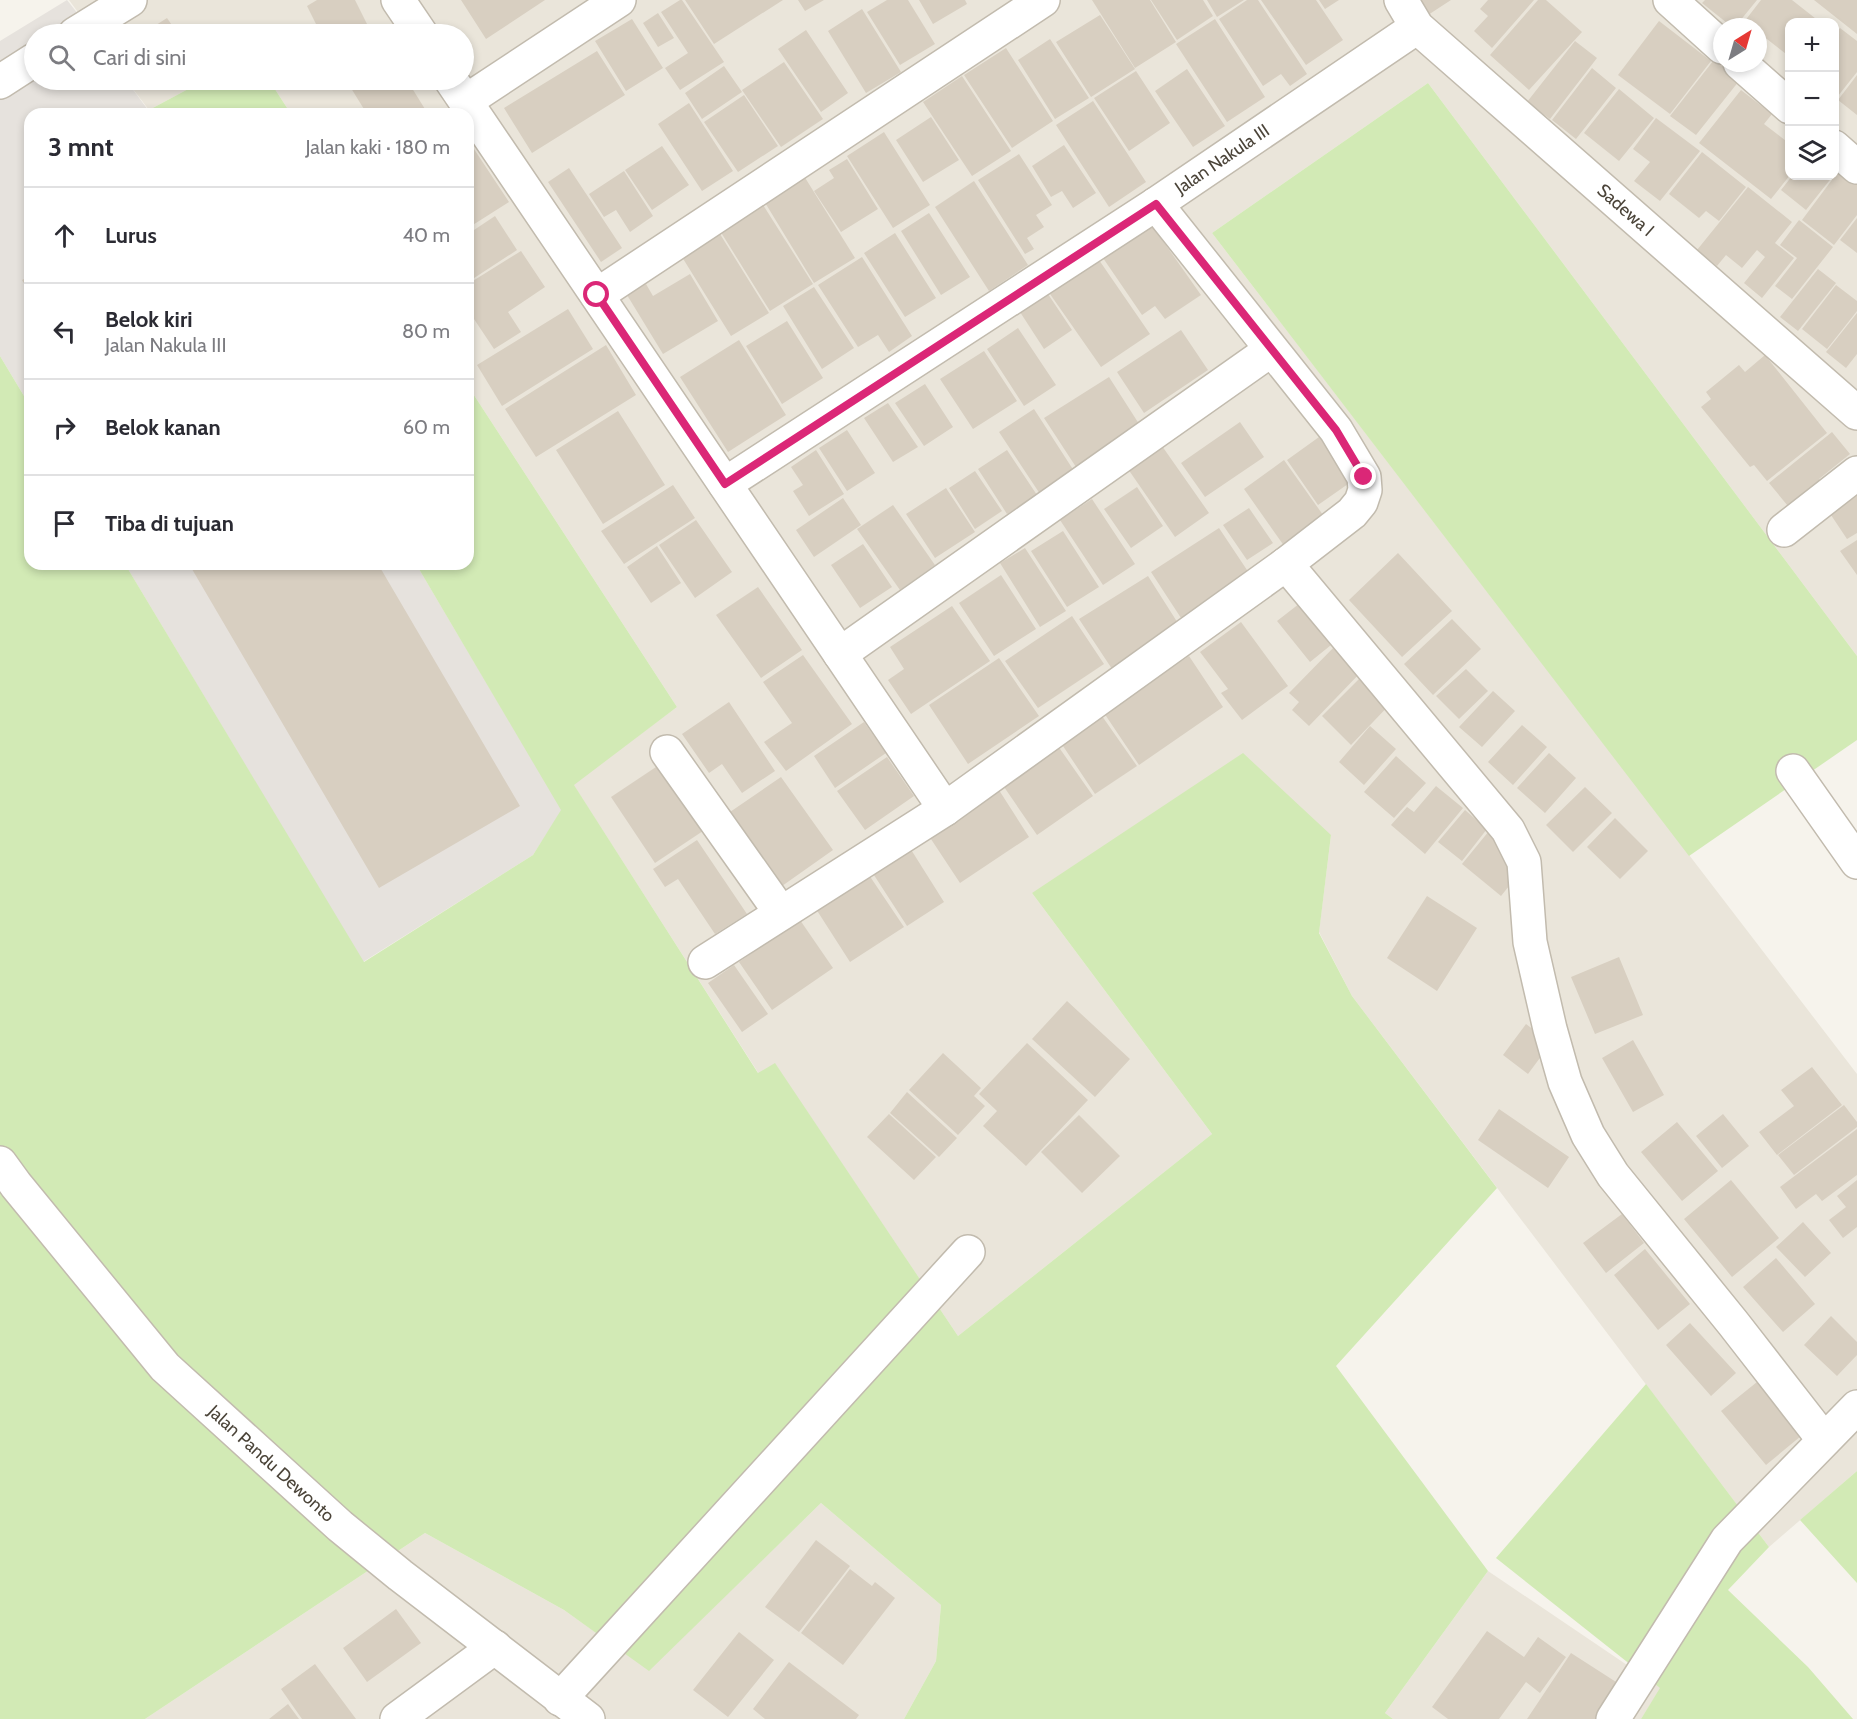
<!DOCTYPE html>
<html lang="id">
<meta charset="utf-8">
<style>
:root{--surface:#fff;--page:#f2f2f3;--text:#2b2b33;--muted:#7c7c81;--line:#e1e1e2}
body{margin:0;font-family:Cabin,sans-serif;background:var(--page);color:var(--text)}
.controls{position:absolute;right:18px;top:18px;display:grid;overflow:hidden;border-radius:12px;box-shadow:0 3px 9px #0003}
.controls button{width:54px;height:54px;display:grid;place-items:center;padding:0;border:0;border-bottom:2px solid var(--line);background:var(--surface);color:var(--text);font:30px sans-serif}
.compass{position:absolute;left:1713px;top:18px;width:54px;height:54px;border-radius:50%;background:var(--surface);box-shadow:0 3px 9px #0003;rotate:37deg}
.stop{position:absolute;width:18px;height:18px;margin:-14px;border:4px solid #db2777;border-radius:50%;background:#fff}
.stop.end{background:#db2777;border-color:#fff;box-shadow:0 2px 6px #0008}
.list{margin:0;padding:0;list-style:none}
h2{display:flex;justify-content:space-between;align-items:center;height:78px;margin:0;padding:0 24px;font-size:26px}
h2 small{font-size:20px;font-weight:400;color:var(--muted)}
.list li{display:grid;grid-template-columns:39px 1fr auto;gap:18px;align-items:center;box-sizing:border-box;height:96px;padding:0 24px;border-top:2px solid var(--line)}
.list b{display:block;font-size:22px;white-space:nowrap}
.list p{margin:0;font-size:20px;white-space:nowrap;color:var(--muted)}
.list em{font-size:20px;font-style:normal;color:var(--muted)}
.icon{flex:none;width:33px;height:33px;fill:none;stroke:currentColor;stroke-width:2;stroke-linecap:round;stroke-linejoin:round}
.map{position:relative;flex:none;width:1857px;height:1719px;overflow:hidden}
.search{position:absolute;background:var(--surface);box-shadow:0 3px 9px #0003;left:24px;top:24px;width:450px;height:66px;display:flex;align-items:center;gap:15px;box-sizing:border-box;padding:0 21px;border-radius:33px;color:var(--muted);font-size:22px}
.panel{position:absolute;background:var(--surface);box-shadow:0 3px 9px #0003;left:24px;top:108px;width:450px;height:462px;border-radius:18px}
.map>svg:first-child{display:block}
</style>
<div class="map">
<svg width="1857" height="1719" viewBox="0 0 1857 1719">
<rect width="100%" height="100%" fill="#f6f3ec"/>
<path fill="#eae5da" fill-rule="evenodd" d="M69 0H1857V656L1428 83 1212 233 1857 1074V1471L1769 1547 1352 996 1319 932 1331 835 1032 893 1212 1134 958 1336 775 1064 759 1074 573 784 677 707 468 386V114H291L269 80H464V34H94ZM1790 22H1834V176H1790ZM1722 27H1758V63H1722Z
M126 80H205L149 110Z
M821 1503 941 1605 936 1661 904 1719H145L425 1533 564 1610 649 1670Z
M1488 1571 1661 1688 1641 1719H1393L1385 1713Z"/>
<path fill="#e6e2dd" d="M67 0 94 34H34V80H126L151 114H30V406L0 356V41Z
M125 564H416L562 810 533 855 363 962Z"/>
<path fill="#d2eab5" d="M205 80H269L291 114H151L149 110Z
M1428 83 1857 656V740L1689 856 1212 233Z
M0 356 30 406V564H125L364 962 533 855 561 810 416 564H468V386L677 707 574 785 758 1073 775 1063 958 1336 1212 1134 1032 893 1243 753 1331 835 1319 933 1352 996 1497 1188 1336 1366 1488 1571 1385 1713 1393 1719H904L936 1661 941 1605 821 1503 649 1671 564 1610 425 1533 145 1719H0Z
M1646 1384 1769 1547 1728 1590 1808 1667 1853 1719H1641L1660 1688 1496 1558Z
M1857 1471V1583L1800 1520Z"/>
<path fill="#d8cfc1" d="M317 0H355L368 26 352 34H321L307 6Z
M461 0H545L486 39Z
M680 0H682L724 62 680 90 665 68 688 53 661 12Z
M685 0H783L714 44Z
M798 0H824L805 11Z
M887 0H908L935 44 900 65 867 12Z
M919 0H965L967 4 933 24Z
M1092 0H1150L1176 42 1135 68Z
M1151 0H1203L1213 16 1177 40Z
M1207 0H1244L1217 17Z
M1247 0H1258L1307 74 1290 86 1281 74 1263 86 1219 19Z
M1261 0H1316L1343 40 1306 65Z
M1319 0H1339L1325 9Z
M1419 0H1451L1428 15Z
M1488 0H1534L1492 48 1474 31 1488 16 1480 9Z
M1538 0H1546L1582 32 1529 90 1490 55Z
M1705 0H1757L1735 27H1732L1702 3Z
M1761 0H1792L1820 22H1790V57L1758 32V27H1751L1744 22Z
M1814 0H1857V34Z
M862 9 901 72 866 93 828 31Z
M658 13 674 38 658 47 643 23Z
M1100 15 1135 69 1091 97 1056 42Z
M167 18 178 34H142Z
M632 19 663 68 626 91 595 41Z
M1215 19 1265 97 1227 122 1176 44Z
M1659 21 1711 61 1670 114 1618 75Z
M1840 28 1857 41V72L1834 101V36Z
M806 30 848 93 821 112 778 49Z
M1050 39 1089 98 1055 119 1018 60Z
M1575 41 1597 58 1550 119 1527 102Z
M1006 48 1053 121 1012 148 964 75Z
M597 51 625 95 532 153 504 108Z
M1717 56 1722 60V63H1726L1743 76 1696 135 1670 116Z
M784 62 823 119 781 147 742 90Z
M724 66 742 92 702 119 685 93Z
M1592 68 1616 88 1576 139 1552 120Z
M1187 69 1225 126 1193 147 1155 91Z
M1136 71 1170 123 1129 151 1094 98Z
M1857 75V115L1838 100Z
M962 76 1011 151 972 176 923 102Z
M346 80H407L428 114H367Z
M1619 89 1654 118 1619 161 1584 133Z
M1741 90 1772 114 1764 124 1790 144V175L1771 199 1699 143Z
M744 95 778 146 738 172 704 122Z
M1093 101 1146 182 1109 207 1056 125Z
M689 103 733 171 702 191 658 124Z
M931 117 959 160 923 182 896 140Z
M1656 118 1700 151 1660 201 1634 181 1650 162 1633 149Z
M884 132 930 205 893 228 847 156Z
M468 140 509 202 468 228Z
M1064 145 1096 193 1073 208 1062 191 1051 197 1032 166Z
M662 146 689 185 652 210 625 170Z
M1702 152 1746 187 1719 221 1706 211 1699 218 1669 194Z
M1019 154 1052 205 1036 215 1044 227 1027 238 1034 249 1025 254 978 180Z
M847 159 878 209 841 232 814 191 834 178 829 170Z
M569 168 622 248 601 262 548 182Z
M1840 169 1857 182V215L1834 245 1802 220Z
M624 171 653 216 630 232 616 210 604 217 589 194Z
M804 176 855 258 814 283 764 201Z
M1792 176H1833L1806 210 1781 190Z
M974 181 1028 265 989 291 935 207Z
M1748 187 1792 222 1775 243 1794 258 1762 298 1744 283 1765 257 1757 250 1742 268 1726 255 1717 266 1697 250Z
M760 200 813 284 770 311 717 226Z
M929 213 970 277 941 295 901 231Z
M495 216 517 250 468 282V234Z
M1857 218V253L1840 240Z
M1799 220 1833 247 1792 299 1775 286 1797 258 1780 245Z
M1151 224 1201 295 1165 319 1155 306 1142 315 1103 258Z
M895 233 936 298 905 317 864 253Z
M720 234 769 313 731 336 682 257Z
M521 251 545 287 508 312 521 332 494 349 468 310V284Z
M862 257 912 336 889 352 878 335 858 347 818 285Z
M1099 260 1150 334 1101 367 1050 294Z
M1818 269 1836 283 1798 331 1780 317Z
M690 274 718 321 663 354 627 295 646 284 653 296Z
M30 276V293L22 280Z
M1836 285 1857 301V311L1827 349 1802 329Z
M814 287 854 348 822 369 783 306Z
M1048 294 1072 330 1044 349 1020 312Z
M568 309 593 349 502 406 477 365Z
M1857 313V354L1846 368 1826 352Z
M787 321 823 378 782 404 746 346Z
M1018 328 1056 385 1024 406 987 349Z
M1181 330 1208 370 1144 413 1117 372Z
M739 340 786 415 728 452 680 377Z
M606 345 636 395 536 457 505 409Z
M984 351 1017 401 973 429 940 379Z
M1765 355 1827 433 1767 481 1754 465 1750 467 1701 407 1711 399 1706 392 1739 365 1745 372Z
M1109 377 1141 427 1076 467 1044 418Z
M925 384 953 427 924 446 895 403Z
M888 403 918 447 893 462 864 418Z
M1034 409 1074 471 1040 494 999 432Z
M618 411 665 485 603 524 556 450Z
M1240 422 1264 457 1205 497 1181 463Z
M847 430 875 473 847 491 819 448Z
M1326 432 1358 477 1318 505 1287 460Z
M1832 432 1850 454 1819 479 1829 491 1797 517 1769 483Z
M1162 446 1209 513 1175 537 1128 469Z
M816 450 844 494 809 516 793 491 803 485 791 467Z
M1007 450 1037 495 1007 514 978 469Z
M1284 460 1328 522 1287 550 1244 489Z
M975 471 1002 511 975 529 949 488Z
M673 485 695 518 624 564 601 531Z
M1137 487 1163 526 1131 548 1104 509Z
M946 488 975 532 935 558 906 514Z
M1857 494V533L1847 539 1829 512Z
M843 498 861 525 814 557 796 530Z
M1092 499 1135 564 1103 585 1060 520Z
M893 505 935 565 900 590 857 529Z
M1249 508 1273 543 1247 560 1223 525Z
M696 520 732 572 695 598 659 545Z
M1219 528 1249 573 1181 618 1151 572Z
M1063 531 1099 587 1067 607 1031 551Z
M1857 540V575L1840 551Z
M863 544 892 587 860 608 831 565Z
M657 546 681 583 651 603 627 567Z
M1025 548 1066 611 1040 627 1000 563Z
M1398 553 1452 611 1402 657 1349 600Z
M189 564H378L520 806 379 888Z
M1001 575 1036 629 994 656 959 603Z
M1148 576 1181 628 1114 672 1079 619Z
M758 587 802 650 761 678 716 615Z
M1304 600 1336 641 1310 662 1277 621Z
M952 606 990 661 911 714 888 680 904 669 890 647Z
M1072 616 1104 664 1038 708 1005 661Z
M1452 619 1481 649 1433 695 1404 664Z
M1241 622 1288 686 1242 720 1221 693 1228 689 1200 652Z
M1336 645 1363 670 1309 726 1292 710 1299 702 1289 693Z
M803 655 852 724 786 771 764 742 792 723 763 682Z
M1189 656 1223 707 1139 765 1104 713Z
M999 658 1039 716 968 764 929 705Z
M1466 669 1488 691 1459 719 1436 696Z
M1366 672 1395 699 1351 745 1322 716Z
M1493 691 1515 711 1482 747 1459 727Z
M729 702 775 771 742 793 722 764 709 773 682 734Z
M1102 716 1137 766 1095 794 1061 743Z
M864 722 886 753 835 788 814 756Z
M1522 725 1547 747 1513 785 1488 762Z
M1370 726 1396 749 1364 785 1339 762Z
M1058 746 1093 796 1037 835 1002 784Z
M1549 753 1576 778 1545 813 1517 788Z
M1396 756 1426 783 1394 818 1364 792Z
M887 757 914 796 865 830 837 791Z
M662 763 706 829 655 863 611 797Z
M781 777 833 850 782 886 730 812Z
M1436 786 1463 808 1425 854 1391 825 1407 807 1414 812Z
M997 787 1029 837 960 883 927 833Z
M1585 787 1612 813 1573 852 1546 825Z
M1465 810 1487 829 1462 861 1438 842Z
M1615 818 1648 851 1620 879 1587 847Z
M1489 831 1521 871 1501 896 1462 864Z
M697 840 747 914 715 934 678 879 665 887 653 869Z
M910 848 944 902 907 926 872 872Z
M869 875 904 927 850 962 816 909Z
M1427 896 1477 928 1437 991 1387 958Z
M800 920 833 968 772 1010 739 962Z
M1619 957 1643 1015 1595 1034 1571 977Z
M734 965 768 1014 742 1032 708 983Z
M1067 1001 1130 1059 1095 1097 1032 1039Z
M1526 1024 1551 1043 1528 1074 1503 1055Z
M1633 1040 1664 1095 1633 1112 1602 1058Z
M1027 1043 1088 1100 1026 1166 983 1126 997 1111 979 1094Z
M943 1053 981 1088 974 1096 985 1106 958 1135 909 1090Z
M1812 1067 1842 1105 1777 1155 1759 1132 1794 1106 1781 1090Z
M907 1092 957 1138 939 1157 890 1113Z
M1844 1105 1857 1122V1127L1794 1175 1778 1155Z
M1499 1109 1569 1157 1548 1188 1478 1140Z
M889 1114 936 1157 914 1180 867 1137Z
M1723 1114 1749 1146 1722 1168 1696 1136Z
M1079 1115 1120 1156 1082 1193 1041 1152Z
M1677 1122 1718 1171 1682 1201 1641 1152Z
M1857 1129V1175L1822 1201 1816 1194 1796 1209 1780 1187Z
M1731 1180 1779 1238 1732 1277 1684 1219Z
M1857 1180V1227L1843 1238 1829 1220 1846 1207 1837 1196Z
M1622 1214 1644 1243 1606 1273 1583 1243Z
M1803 1222 1831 1253 1805 1277 1776 1247Z
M1645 1249 1690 1304 1658 1330 1614 1275Z
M1776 1258 1815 1304 1783 1332 1743 1287Z
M1831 1316 1857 1342V1355L1837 1376 1804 1345Z
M1690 1323 1736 1373 1711 1396 1666 1345Z
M1757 1382 1801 1436 1766 1465 1721 1411Z
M816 1540 850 1566 799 1632 765 1607Z
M850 1569 872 1586 875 1582 895 1598 843 1665 801 1633Z
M396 1609 421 1643 367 1682 343 1648Z
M1487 1631 1524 1657 1538 1637 1566 1657 1540 1693 1526 1682 1499 1719H1448L1432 1707Z
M739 1632 774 1660 728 1717 693 1690Z
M1571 1653 1627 1689 1607 1719H1527Z
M789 1662 859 1715 856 1719H765L753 1709Z
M315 1664 356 1719H302L281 1689Z
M288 1704 299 1719H269Z"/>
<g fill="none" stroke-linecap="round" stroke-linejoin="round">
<g stroke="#c2bbae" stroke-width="36">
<g id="minor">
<path d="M398 0 421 34"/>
<path id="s1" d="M1401 0 1417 27 1857 413"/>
<path d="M1670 0 1722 47"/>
<path d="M75 34 130 0"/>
<path d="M1740 63 1790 107"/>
<path d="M451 80 945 809"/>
<path d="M0 82 34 60"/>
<path d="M466 101 619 0"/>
<path d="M1834 147 1857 167"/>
<path d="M1156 204 1336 430 1364 477 1365 490 1361 502 1352 513 1286 564 1508 830 1524 862 1530 942 1550 1029 1565 1082 1588 1135 1613 1175 1733 1323 1824 1440"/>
<path d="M597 295 1043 0"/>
<path id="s2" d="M725 484 1156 204 1417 27"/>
<path d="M1784 530 1857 473"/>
<path d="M840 654 1271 350"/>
<path d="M667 752 781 913"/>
<path d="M1793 771 1857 862"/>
<path d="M705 962 945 809 1286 564"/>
<path id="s3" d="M0 1163 16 1185 165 1367 340 1526 400 1575 588 1719"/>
<path d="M560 1699 968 1252"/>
<path d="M397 1719 495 1647"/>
<path d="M1613 1719 1727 1540 1857 1407"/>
</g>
</g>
<use href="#minor" stroke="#fff" stroke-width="33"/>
</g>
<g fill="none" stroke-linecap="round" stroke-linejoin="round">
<path stroke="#db2777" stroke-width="8" d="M597 295 725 484 1156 204 1336 430 1364 477"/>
</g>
<g text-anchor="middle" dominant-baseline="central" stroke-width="5" stroke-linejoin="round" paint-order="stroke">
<g font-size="18" fill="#4b4439" stroke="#fff">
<text stroke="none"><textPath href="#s2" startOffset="594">Jalan Nakula III</textPath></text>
<text stroke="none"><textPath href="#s1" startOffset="309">Sadewa I</textPath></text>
<text stroke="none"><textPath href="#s3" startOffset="406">Jalan Pandu Dewonto</textPath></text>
</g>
</g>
</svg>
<div class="controls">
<button>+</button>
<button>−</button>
<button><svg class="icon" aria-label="layers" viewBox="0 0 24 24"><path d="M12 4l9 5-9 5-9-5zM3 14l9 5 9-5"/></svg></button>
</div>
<svg class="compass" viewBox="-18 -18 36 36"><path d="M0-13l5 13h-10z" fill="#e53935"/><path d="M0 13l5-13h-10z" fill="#7c7c81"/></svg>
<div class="stop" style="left:597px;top:295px"></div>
<div class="stop end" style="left:1364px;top:477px"></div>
<div class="search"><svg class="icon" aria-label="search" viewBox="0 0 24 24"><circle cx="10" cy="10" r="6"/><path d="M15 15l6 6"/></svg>Cari di sini</div>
<section class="panel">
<h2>3 mnt<small>Jalan kaki · 180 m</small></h2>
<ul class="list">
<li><svg class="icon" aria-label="ahead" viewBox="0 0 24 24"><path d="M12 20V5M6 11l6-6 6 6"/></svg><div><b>Lurus</b></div><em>40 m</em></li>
<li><svg class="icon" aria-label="left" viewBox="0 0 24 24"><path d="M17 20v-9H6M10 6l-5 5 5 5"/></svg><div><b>Belok kiri</b><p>Jalan Nakula III</p></div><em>80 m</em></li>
<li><svg class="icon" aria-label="right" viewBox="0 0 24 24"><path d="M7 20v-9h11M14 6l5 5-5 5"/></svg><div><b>Belok kanan</b></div><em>60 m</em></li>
<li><svg class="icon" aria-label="arrive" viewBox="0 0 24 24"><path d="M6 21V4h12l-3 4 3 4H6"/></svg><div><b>Tiba di tujuan</b></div></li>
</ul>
</section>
</div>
